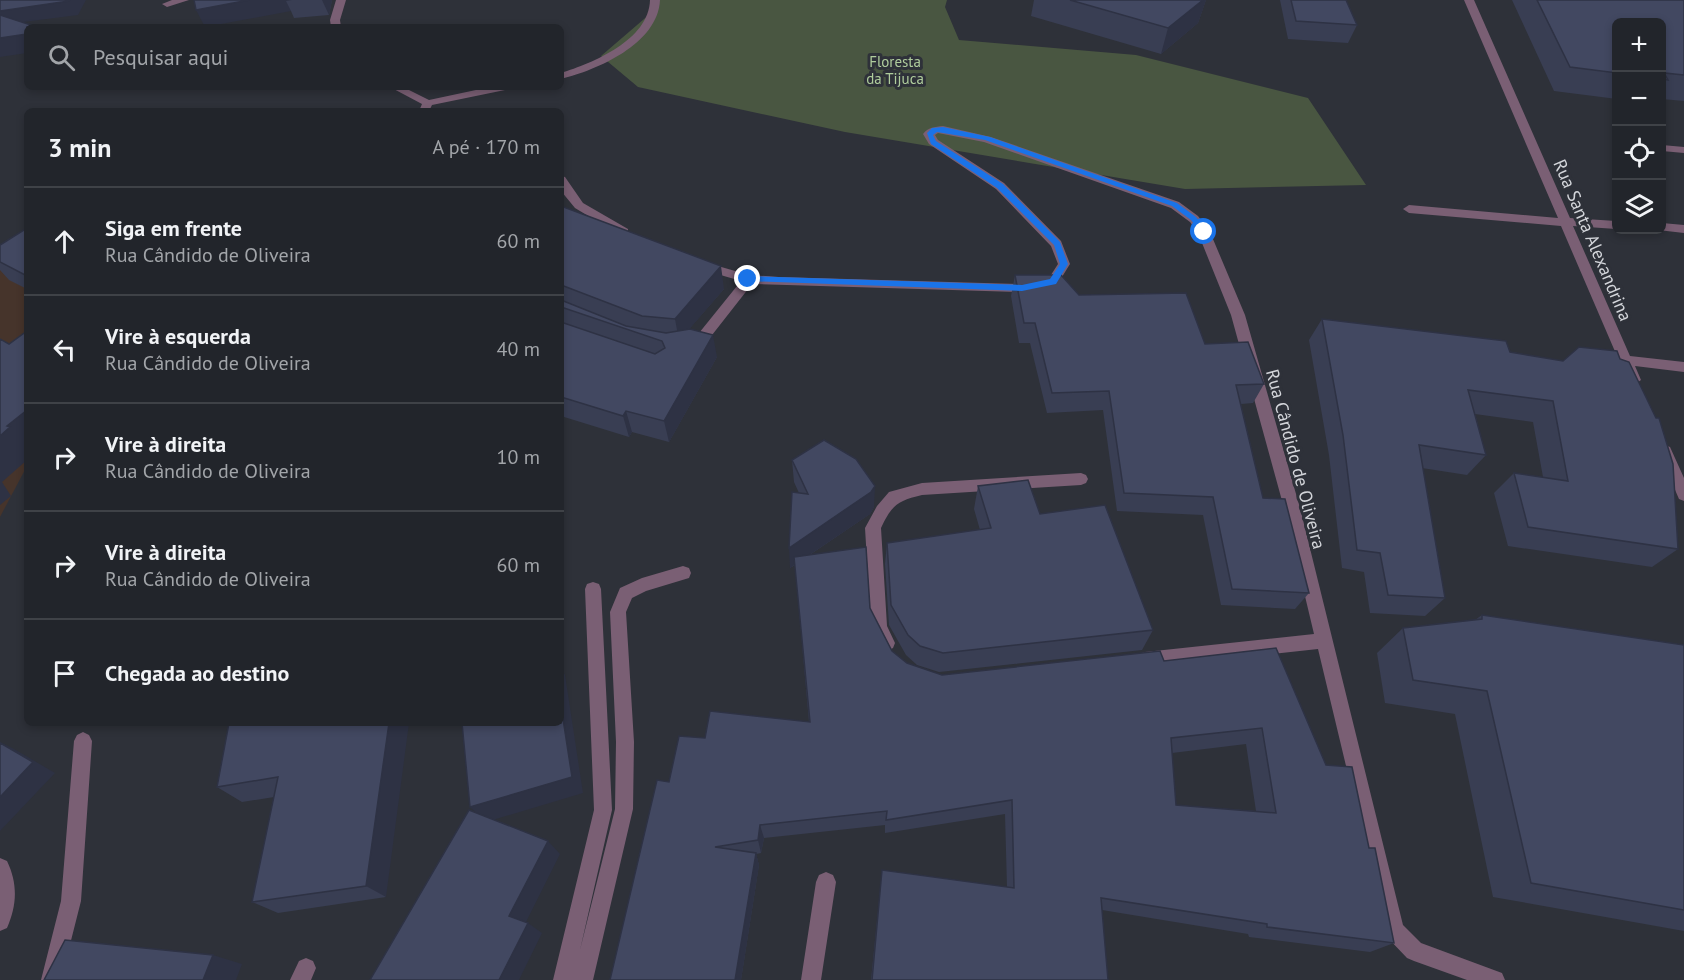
<!DOCTYPE html>
<html lang="pt">
<meta charset="utf-8">
<style>
:root{--surface:#22252b;--page:#2a2d33;--text:#f1f3f6;--muted:#a2a5a9;--line:#3f4247}
body{margin:0;font-family:"PT Sans",sans-serif;background:var(--page);color:var(--text)}
.controls{position:absolute;right:18px;top:18px;display:grid;overflow:hidden;border-radius:9px;box-shadow:0 3px 9px #0003}
.controls button{width:54px;height:54px;display:grid;place-items:center;padding:0;border:0;border-bottom:2px solid var(--line);background:var(--surface);color:var(--text);font:30px sans-serif}
.stop{position:absolute;width:18px;height:18px;margin:-14px;border:4px solid #1a73e8;border-radius:50%;background:#fff}
.stop.end{background:#1a73e8;border-color:#fff;box-shadow:0 2px 6px #0008}
.list{margin:0;padding:0;list-style:none}
h2{display:flex;justify-content:space-between;align-items:center;height:78px;margin:0;padding:0 24px;font-size:26px}
h2 small{font-size:20px;font-weight:400;color:var(--muted)}
.list li{display:grid;grid-template-columns:39px 1fr auto;gap:18px;align-items:center;box-sizing:border-box;height:108px;padding:0 24px;border-top:2px solid var(--line)}
.list b{display:block;font-size:22px;white-space:nowrap}
.list p{margin:0;font-size:20px;white-space:nowrap;color:var(--muted)}
.list em{font-size:20px;font-style:normal;color:var(--muted)}
.icon{flex:none;width:33px;height:33px;fill:none;stroke:currentColor;stroke-width:2;stroke-linecap:round;stroke-linejoin:round}
.map{position:relative;flex:none;width:1684px;height:980px;overflow:hidden}
.search{position:absolute;background:var(--surface);box-shadow:0 3px 9px #0003;left:24px;top:24px;width:540px;height:66px;display:flex;align-items:center;gap:15px;box-sizing:border-box;padding:0 21px;border-radius:9px;color:var(--muted);font-size:22px}
.panel{position:absolute;background:var(--surface);box-shadow:0 3px 9px #0003;left:24px;top:108px;width:540px;height:618px;border-radius:9px}
.map>svg:first-child{display:block}
</style>
<div class="map">
<svg width="1684" height="980" viewBox="0 0 1684 980">
<rect width="100%" height="100%" fill="#2e3139"/>
<path fill="#46342b" d="M27 243V466L0 517V250Z"/>
<path fill="#495641" d="M653 0H947L945 7 959 40 1136 55 1308 98 1366 185 1185 189 845 132 638 87 601 56 658 7Z"/>
<g fill="none" stroke-linecap="round" stroke-linejoin="round">
<path fill="#7a5f74" fill-rule="evenodd" d="M172 0H189L167 7 162 4Z
M336 0H346L340 20 341 27H331L330 20Z
M650 0H660C658 44 597 70 561 79V73C593 63 649 40 650 0Z
M1464 0H1474L1570 218 1616 221V229L1573 226 1630 356 1684 362V372L1635 366 1641 380 1634 385 1629 384 1561 226 1409 213 1403 209 1409 205 1558 218Z
M390 87H403L429 100 490 87H510L505 90 432 105 429 111H419L422 104Z
M943 126 991 137 1179 202 1198 216 1210 232 1245 315 1300 508 1403 925 1421 943 1502 973 1505 980H1467L1414 961 1407 958 1387 937 1318 649 1145 668 1139 666 1137 660 1139 654 1145 652 1314 634 1284 508 1231 315 1198 233 1190 222 1171 208 984 142 938 133 935 135 938 140 1004 183 1061 241 1070 264 1057 285 1022 292 752 284 705 344 692 349 687 347 685 344 687 341 695 338 741 281 700 269 698 266 704 262 749 275 779 277 1022 284 1049 278 1058 264 1051 246 996 189 929 144 923 134C928 127 935 127 943 126Z
M1662 145 1684 147V153L1662 151Z
M561 176 565 177 583 203 628 229V235H620L575 208 561 191Z
M1662 223 1684 225V233L1658 230H1662Z
M1665 445 1670 447 1684 478V501L1679 499 1658 451 1660 447Z
M1081 473 1086 475 1088 479 1086 483 1081 485 922 495C897 501 892 505 881 528L887 626 895 643 893 648 887 651 881 648 871 627 865 528 877 506 889 492 922 483Z
M683 566 689 568 691 573 689 578 646 591 632 598 626 612 634 742 633 809 593 980H553L594 810 585 589 587 584 593 582 599 584 601 589 612 810 580 950 615 809 616 742 610 612 620 588 642 578Z
M83 732 89 735 92 741 81 901 61 980H41L61 901 74 741 77 735Z
M0 858 7 861C18 884 17 905 7 928L0 931Z
M826 872 833 875 836 882 821 980H801L816 882 819 875Z
M306 958 313 961 316 968 311 980H290L299 961Z"/>
</g>
<path fill="#393e53" fill-rule="evenodd" d="M194 0H332L329 15 294 18 291 11Z
M1034 0H1206L1198 23 1161 54 1031 16Z
M1280 0H1346L1357 25 1348 43 1288 39Z
M1512 0H1684V101L1662 99V22H1617V99L1554 91Z
M561 206 724 289 689 329 717 357 669 442 632 432 629 437 561 416Z
M27 228V289L9 280 0 270V245Z
M1015 275 1079 295 1205 344 1264 384 1253 403 1241 404 1263 498 1309 593 1295 609 1221 605 1203 515 1117 511 1103 410 1047 413 1030 343H1019L1011 296Z
M1322 319 1563 361 1678 549 1652 567 1508 546 1494 493 1514 473 1543 477 1533 422 1475 414 1486 455 1467 475 1422 468 1445 598 1425 616 1370 613 1364 572 1342 568 1329 455 1309 340Z
M792 460 874 507 870 514 811 554 870 608 892 651 907 663 942 675 1164 661 1326 765 1369 848 1394 943 1370 952 1249 937 1248 934 1102 910 1108 980H871L882 870 1007 887 1005 814 885 833V825L764 838 761 853 756 854 759 865 741 980 669 782 705 738 809 722 795 565 790 568 799 493 794 482ZM1246 744 1256 811 1176 805 1172 753Z
M978 486 1153 630 1142 650 939 672 917 665 906 655 889 625 885 564 887 543 980 530 974 509Z
M1482 615 1684 645V931L1493 897 1455 714 1385 703 1377 653 1403 628 1475 620Z
M229 723 386 897 278 913 252 902 274 797 242 802 217 787Z"/>
<path fill="#2e3244" d="M70 0H86L78 15 0 25V11Z
M249 0H292L286 1 291 11 205 27 196 10Z
M322 0H332L329 15Z
M1203 0H1206L1198 23 1161 54 1168 28Z
M27 34V53L0 57V38Z
M721 266 724 289 679 341 675 319Z
M713 335 717 357 669 442 664 421Z
M27 410V460L2 482 11 496 0 505V436L7 426Z
M626 411 632 432 629 437 623 416Z
M875 486 874 507 870 514 790 568 789 548Z
M561 669 565 675 583 793 486 822 470 807 561 706Z
M389 723H409L386 897 366 886Z
M0 742 14 749 55 773 0 831Z
M760 825 764 838 761 853 758 840Z
M548 841 560 854 524 926 509 916Z
M756 853 759 865 741 980H735Z
M528 923 542 933 519 980H499Z
M213 955 242 964 236 980H203Z"/>
<path fill="#424861" stroke="#2e3244" stroke-width="1.5" fill-rule="evenodd" d="M0 0H70L69 1 0 11Z
M194 0H249L196 10Z
M1070 0H1203L1168 28Z
M1291 0H1346L1357 25 1296 21Z
M1537 0H1684V75L1664 73 1668 80 1662 79V22H1617V73L1570 67Z
M0 15 37 27H27V34L0 38Z
M561 206 721 266 675 319 642 316 561 285Z
M27 228V276L0 262V245Z
M1015 275H1061L1079 295 1186 293 1205 344 1248 342 1264 384 1236 385 1263 498 1285 499 1309 593 1232 589 1213 497 1124 493 1109 391 1052 393 1035 323H1024Z
M561 300 626 326 666 333 690 329 713 335 664 421 626 411 623 416 561 397V322L655 354 665 348 662 341 561 307Z
M1322 319 1506 341 1510 352 1563 361 1579 347 1617 351 1620 359 1629 362 1656 418H1659L1673 464 1678 549 1528 527 1514 473 1568 481 1553 401 1468 390 1486 455 1419 445 1445 598 1388 595 1380 553 1357 550 1343 435Z
M27 331V410L7 426 10 427 0 436V339L9 344Z
M824 440 856 459 875 486 871 492 789 548 792 492 808 494 792 460Z
M1028 480 1040 514 1105 505 1153 630 943 653 920 646 908 635 891 605 887 543 991 528 978 486Z
M866 547 870 608 892 651 907 663 942 675 1160 651 1164 661 1276 648 1326 765 1352 767 1369 848H1375L1394 943 1267 927V924L1101 898 1108 980H872L882 870 1014 888 1012 800 886 820 887 811 760 825 758 840 715 847 756 853 735 980H610L657 780 669 782 679 736 705 738 710 711 810 722 794 557ZM1262 728 1276 813 1176 805 1171 738Z
M1482 615 1684 645V910L1531 883 1487 691 1413 680 1403 628 1482 619Z
M561 706 572 777 470 807 462 723H561Z
M229 723H389L366 886 252 902 278 777 217 787Z
M0 743 33 762 0 797Z
M469 810 548 841 509 916 528 923 499 980H370Z
M65 940 213 955 203 980H44Z"/>
<path fill="#1a73e8" d="M943 127 990 137 1177 203 1196 217 1208 232 1202 234 1191 220 1172 206 985 140 937 132 933 135 936 141 1003 184 1060 242 1068 264 1056 284 1022 291 746 281V277L748 276 1022 285 1050 279 1060 264 1054 245 997 188 931 144 927 133 932 128Z"/>
<g text-anchor="middle" dominant-baseline="central" stroke-width="6" stroke-linejoin="round" paint-order="stroke">
<g font-size="15" fill="#afcc9c" stroke="#2e3139">
<text x="895" y="61">Floresta<tspan x="895" dy="17">da Tijuca</tspan></text>
</g>
<g font-size="18" fill="#d3d5da" stroke="#2e3139">
<text transform="translate(1593 240) rotate(67)">Rua Santa Alexandrina</text>
<text transform="translate(1296 459) rotate(75)">Rua Cândido de Oliveira</text>
</g>
</g>
</svg>
<div class="controls">
<button>+</button>
<button>−</button>
<button><svg class="icon" aria-label="locate" viewBox="0 0 24 24"><circle cx="12" cy="12" r="6"/><path d="M12 2v4M12 18v4M2 12h4M18 12h4"/></svg></button>
<button><svg class="icon" aria-label="layers" viewBox="0 0 24 24"><path d="M12 4l9 5-9 5-9-5zM3 14l9 5 9-5"/></svg></button>
</div>
<div class="stop" style="left:1204px;top:232px"></div>
<div class="stop end" style="left:748px;top:279px"></div>
<div class="search"><svg class="icon" aria-label="search" viewBox="0 0 24 24"><circle cx="10" cy="10" r="6"/><path d="M15 15l6 6"/></svg>Pesquisar aqui</div>
<section class="panel">
<h2>3 min<small>A pé · 170 m</small></h2>
<ul class="list">
<li><svg class="icon" aria-label="ahead" viewBox="0 0 24 24"><path d="M12 20V5M6 11l6-6 6 6"/></svg><div><b>Siga em frente</b><p>Rua Cândido de Oliveira</p></div><em>60 m</em></li>
<li><svg class="icon" aria-label="left" viewBox="0 0 24 24"><path d="M17 20v-9H6M10 6l-5 5 5 5"/></svg><div><b>Vire à esquerda</b><p>Rua Cândido de Oliveira</p></div><em>40 m</em></li>
<li><svg class="icon" aria-label="right" viewBox="0 0 24 24"><path d="M7 20v-9h11M14 6l5 5-5 5"/></svg><div><b>Vire à direita</b><p>Rua Cândido de Oliveira</p></div><em>10 m</em></li>
<li><svg class="icon" aria-label="right" viewBox="0 0 24 24"><path d="M7 20v-9h11M14 6l5 5-5 5"/></svg><div><b>Vire à direita</b><p>Rua Cândido de Oliveira</p></div><em>60 m</em></li>
<li><svg class="icon" aria-label="arrive" viewBox="0 0 24 24"><path d="M6 21V4h12l-3 4 3 4H6"/></svg><div><b>Chegada ao destino</b></div></li>
</ul>
</section>
</div>
